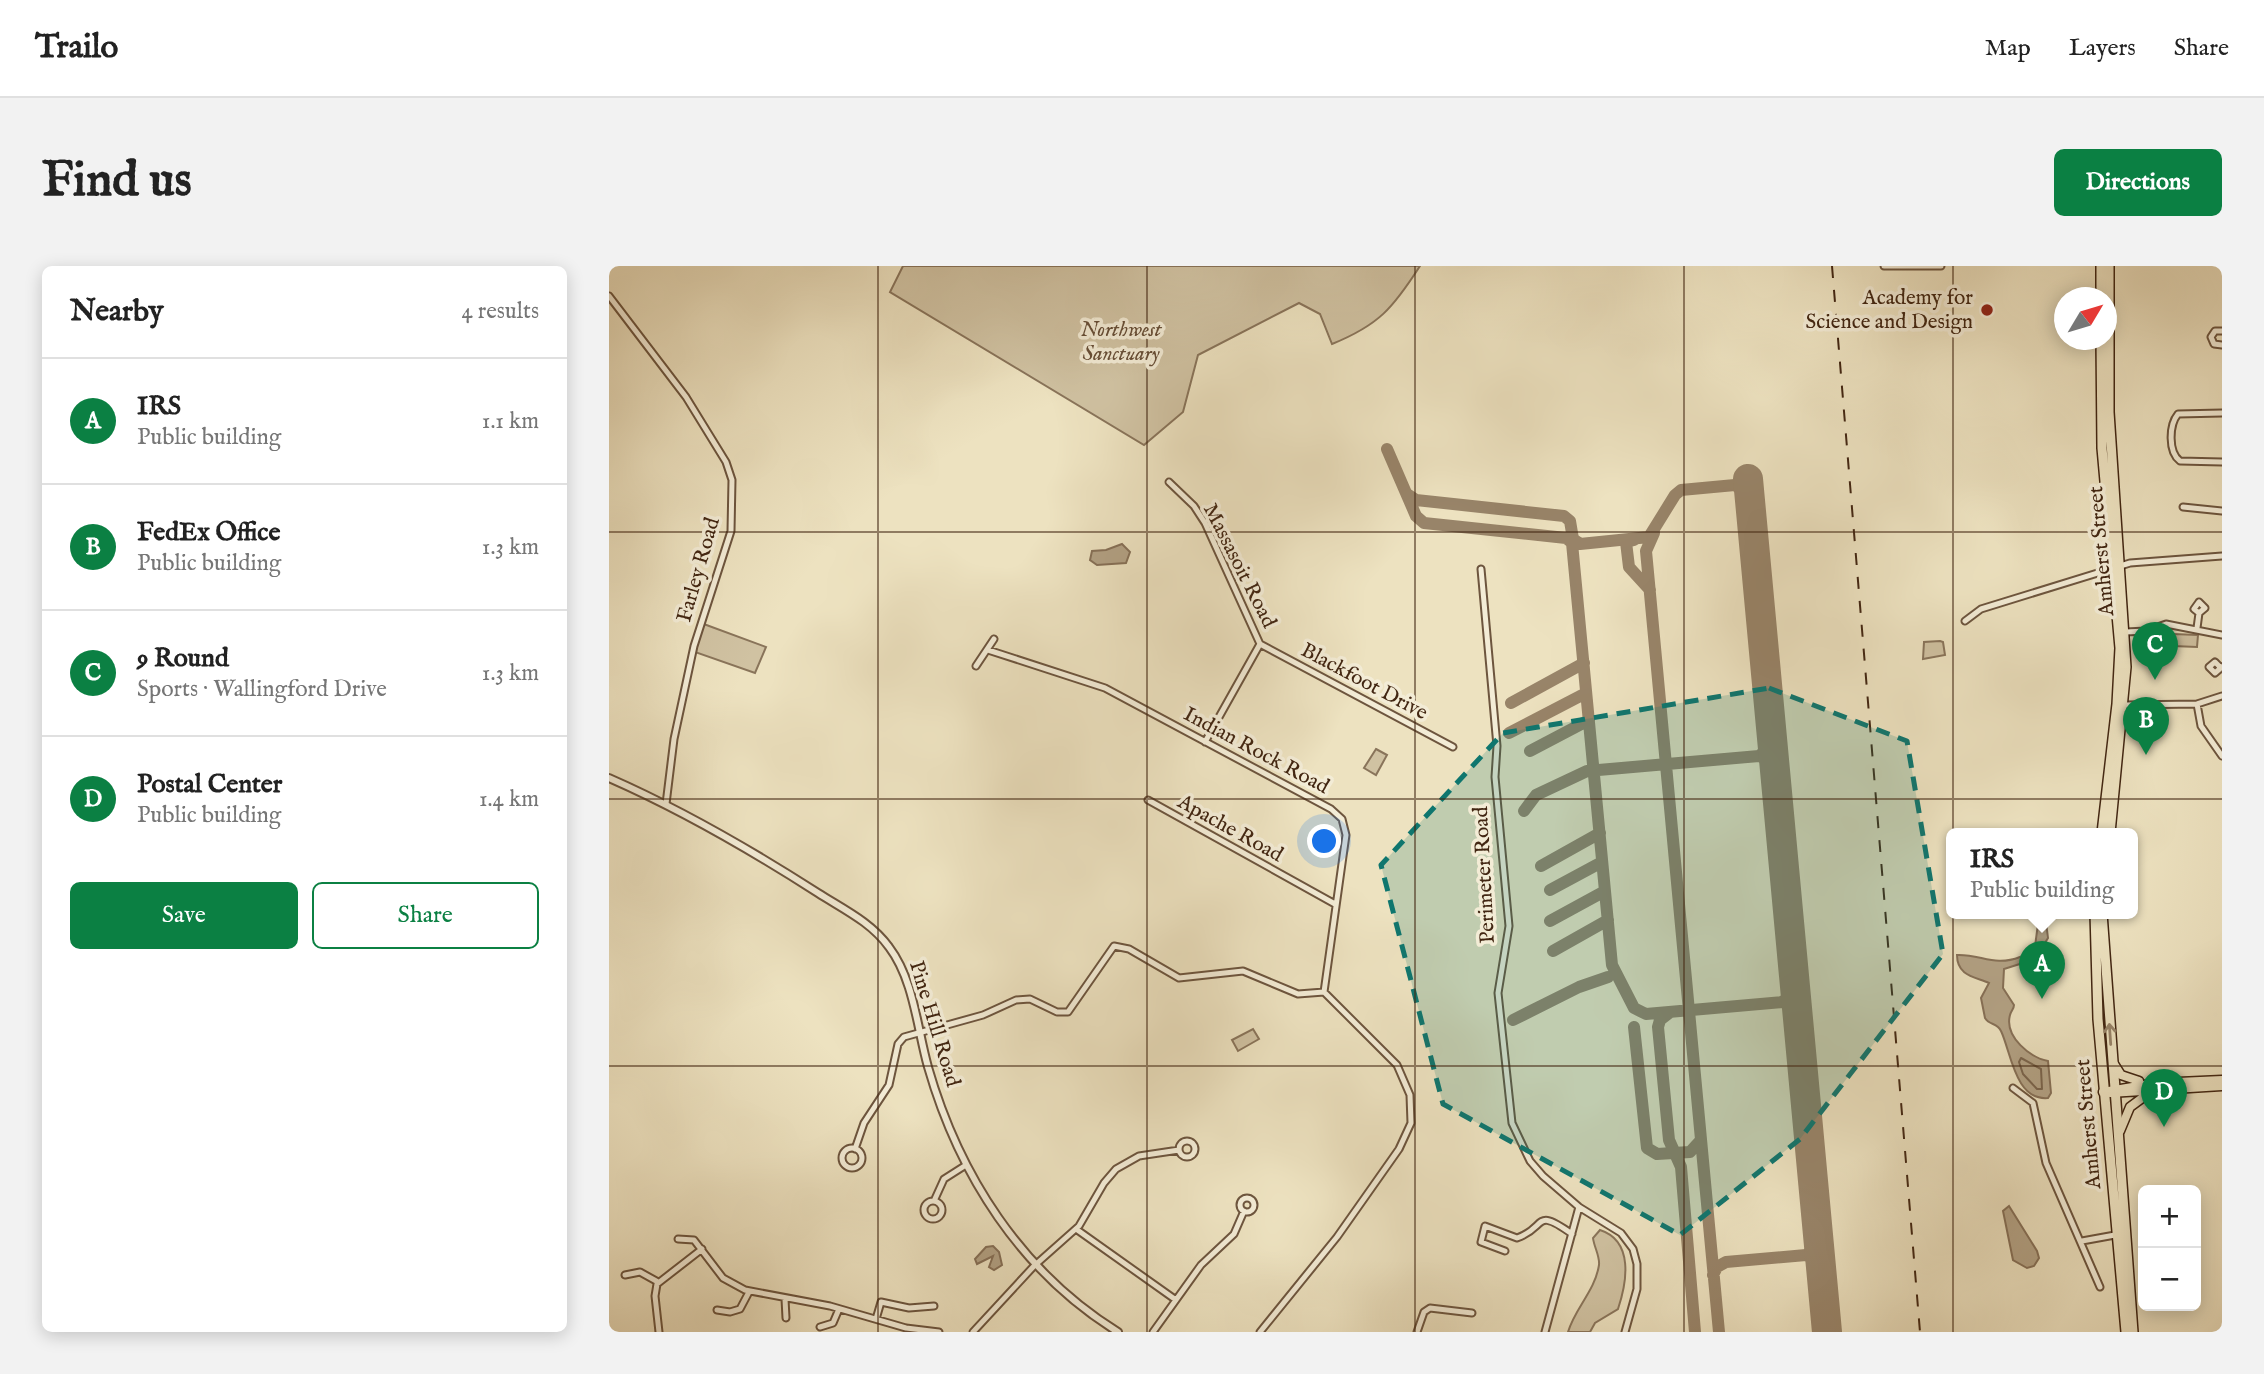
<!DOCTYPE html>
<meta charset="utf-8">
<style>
:root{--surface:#fff;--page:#f2f2f2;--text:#222;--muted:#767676;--line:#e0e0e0;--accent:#0b8043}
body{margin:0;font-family:"IM FELL English",serif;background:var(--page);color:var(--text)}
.controls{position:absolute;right:21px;bottom:21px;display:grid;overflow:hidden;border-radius:10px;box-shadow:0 4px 18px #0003}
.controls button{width:63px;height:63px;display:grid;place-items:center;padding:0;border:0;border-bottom:2px solid var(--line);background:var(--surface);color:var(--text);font:35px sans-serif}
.compass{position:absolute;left:1445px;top:21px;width:63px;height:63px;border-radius:50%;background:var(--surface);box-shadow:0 4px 18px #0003;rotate:52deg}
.you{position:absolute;left:716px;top:576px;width:24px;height:24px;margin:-18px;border:5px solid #fff;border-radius:50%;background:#1a73e8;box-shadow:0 0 0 10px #1a73e833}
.badge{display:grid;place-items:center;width:46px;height:46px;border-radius:50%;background:var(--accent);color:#fff;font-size:23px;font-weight:700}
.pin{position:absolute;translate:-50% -58px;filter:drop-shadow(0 2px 4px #0008)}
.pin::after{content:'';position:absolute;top:37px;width:24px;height:21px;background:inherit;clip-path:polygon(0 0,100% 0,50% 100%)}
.popup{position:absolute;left:1337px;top:562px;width:192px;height:91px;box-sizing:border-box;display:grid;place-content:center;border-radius:10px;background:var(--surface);filter:drop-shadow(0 2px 5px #0005);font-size:23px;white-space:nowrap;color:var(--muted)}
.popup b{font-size:26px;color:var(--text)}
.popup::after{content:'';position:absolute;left:50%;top:100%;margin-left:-14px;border:14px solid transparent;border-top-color:var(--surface)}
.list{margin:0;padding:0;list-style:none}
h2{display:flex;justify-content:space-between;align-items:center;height:91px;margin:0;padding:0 28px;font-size:30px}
h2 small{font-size:23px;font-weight:400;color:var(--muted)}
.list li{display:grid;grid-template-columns:46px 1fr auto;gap:21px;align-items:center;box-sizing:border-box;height:126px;padding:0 28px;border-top:2px solid var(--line)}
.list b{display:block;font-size:26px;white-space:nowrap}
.list p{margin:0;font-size:23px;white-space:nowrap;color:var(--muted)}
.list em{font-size:23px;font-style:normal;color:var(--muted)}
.actions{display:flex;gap:14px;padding:21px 28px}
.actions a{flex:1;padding:16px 0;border:2px solid var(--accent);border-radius:10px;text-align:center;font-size:24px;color:var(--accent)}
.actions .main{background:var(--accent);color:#fff}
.map{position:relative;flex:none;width:1613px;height:1066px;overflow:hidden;border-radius:10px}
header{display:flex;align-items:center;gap:42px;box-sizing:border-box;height:98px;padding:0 35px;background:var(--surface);border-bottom:2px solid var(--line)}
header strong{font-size:33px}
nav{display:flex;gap:38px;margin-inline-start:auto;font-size:24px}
.intro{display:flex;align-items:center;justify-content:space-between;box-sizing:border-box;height:168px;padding:0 42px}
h1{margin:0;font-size:49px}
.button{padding:18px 32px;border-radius:10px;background:var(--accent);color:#fff;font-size:24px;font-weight:700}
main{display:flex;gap:42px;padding:0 42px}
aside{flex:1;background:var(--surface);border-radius:10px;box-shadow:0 4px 18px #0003}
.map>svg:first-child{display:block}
</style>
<header>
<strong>Trailo</strong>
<nav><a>Map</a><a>Layers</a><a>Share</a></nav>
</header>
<div class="intro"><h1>Find us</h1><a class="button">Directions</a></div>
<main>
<aside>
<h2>Nearby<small>4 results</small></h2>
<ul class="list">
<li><span class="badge">A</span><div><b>IRS</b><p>Public building</p></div><em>1.1 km</em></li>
<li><span class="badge">B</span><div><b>FedEx Office</b><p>Public building</p></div><em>1.3 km</em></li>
<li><span class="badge">C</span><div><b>9 Round</b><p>Sports · Wallingford Drive</p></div><em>1.3 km</em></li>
<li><span class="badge">D</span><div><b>Postal Center</b><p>Public building</p></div><em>1.4 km</em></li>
</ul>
<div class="actions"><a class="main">Save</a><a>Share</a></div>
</aside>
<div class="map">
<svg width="1613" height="1066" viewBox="0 0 1613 1066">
<rect width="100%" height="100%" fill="#ede2c0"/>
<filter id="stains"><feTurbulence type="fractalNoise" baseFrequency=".00286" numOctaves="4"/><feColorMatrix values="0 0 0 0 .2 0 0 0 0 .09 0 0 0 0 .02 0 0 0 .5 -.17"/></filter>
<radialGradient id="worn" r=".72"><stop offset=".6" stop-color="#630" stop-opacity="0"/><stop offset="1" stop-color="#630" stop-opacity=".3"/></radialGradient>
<path fill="#d0c2a2" stroke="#89745a" stroke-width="2" d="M294 0H811C784 42 770 59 723 78L711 48 690 37 589 89 574 146 535 179 281 26Z
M92 357 157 381 146 407 83 385Z
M1564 368 1589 369 1588 381 1564 380Z
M1331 375 1334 376 1336 389 1314 393 1315 376Z
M767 483 778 489 767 509 755 502Z
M644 763 650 773 629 785 623 774Z
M991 964C1025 975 1018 1016 1009 1043L986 1057 981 1066H959C966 1042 986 1025 990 999 991 990 985 981 984 972Z"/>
<path fill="#b3a285" stroke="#867057" stroke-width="2" d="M513 278 521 286 517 297 488 299 481 294 483 285 497 284Z
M1436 648 1439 672 1429 688H1425L1430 650Z
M1348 689C1372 688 1385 701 1411 691L1417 696 1395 703 1394 722 1405 739C1405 743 1402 745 1401 749 1395 771 1422 792 1439 795L1442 827 1439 832C1406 835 1402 786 1392 765 1388 756 1381 760 1376 752L1372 732 1380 717C1368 711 1348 711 1348 689Z
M1400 940 1428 985 1430 992 1425 1000 1418 1002 1404 994 1394 945Z
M384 980 390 986 393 999 385 1004 380 1001 384 990 368 998 366 993 377 981Z"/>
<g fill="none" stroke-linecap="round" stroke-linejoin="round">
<path stroke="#7a644c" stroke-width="2" d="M1412 792 1432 803 1433 823H1428L1414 808 1410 796Z"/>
<path stroke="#988469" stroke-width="12" d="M778 183 807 250 815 257 957 272 963 277 1003 699 1025 742 1037 748 1173 736 1183 739 1188 749
M798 228 807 234 955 250 961 255 964 273 971 278 1040 271 1066 229 1072 224 1126 219 1140 229
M1045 267 1037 285 1110 1066
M1025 274 1017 276 1020 301 1041 324
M902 437 975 397
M900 467 977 427
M1162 471 1160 482 1150 490 1160 494 1166 506
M921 485 980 454
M915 545 927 529 978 505 1150 490
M932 600 991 567
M941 624 993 596
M941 655 996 625
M944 685 999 654
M1173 736 1182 730 1186 717
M1060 747 1051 754 1049 761 1060 874 1072 901 1086 1066
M904 754 970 721 999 711
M1025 761 1038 882 1048 888 1081 886 1092 874
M1197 989 1204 984 1209 971
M1104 1009 1108 1001 1117 996 1197 989 1208 994 1212 1007"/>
<path stroke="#988469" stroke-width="30" d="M1139 213 1218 1066"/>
<g stroke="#6d553e" stroke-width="9">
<path id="minor" d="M1275 0H1332
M0 30 77 131 117 196 123 214 122 265 85 380 65 473 57 538
M1613 65H1606L1602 71 1605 78 1613 79
M1613 147 1569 148C1560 159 1559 186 1571 195L1613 196
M560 216 585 240 596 257 651 378 596 476
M1574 241 1613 245
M872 303 888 480 886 511 900 660 889 727 903 857 921 895 934 910 970 941 1012 967 1024 983 1028 998V1023L1016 1066
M1356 355 1372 343 1521 297 1613 290
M1588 362 1590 347 1596 342 1590 336 1585 343 1590 347
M1517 366 1537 365 1557 358 1613 369
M651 378 844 481
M379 384 496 422 722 543 733 553 737 569 715 726 788 799 801 829 802 857 790 883 728 971 651 1066
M367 400 385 373
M1611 401 1606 396 1600 401 1606 407 1613 401
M1588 438 1592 460 1613 490
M1515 439 1588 438 1613 430
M539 534 726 638
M1404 822 1424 837 1437 897 1491 1021
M570 883a8 8 0 1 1 16 0a8 8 0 1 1-16 0Z
M233 892a10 10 0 1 1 20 0a10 10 0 1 1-20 0Z
M246 883 255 857 280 819 289 778 295 771 374 749 407 734 421 733 448 746H459L505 680 520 683 570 712 634 705 689 728 715 726
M631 939a7 7 0 1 1 14 0a7 7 0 1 1-14 0Z
M315 944a9 9 0 1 1 18 0a9 9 0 1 1-18 0Z
M325 935 335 913 357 899
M467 963 567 1034
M69 973 85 974 114 1012 136 1024 221 1040 297 1062 330 1066
M1473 975 1506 969
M896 985 872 976 876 960 908 972C938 962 924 940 963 968
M16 1009 31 1006 49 1016
M176 1033 177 1052
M108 1044 121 1046 131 1043 140 1026
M267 1053 272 1036 300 1042 325 1040
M211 1061 224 1057 230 1043
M50 1066 46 1030 48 1018 93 983
M364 1066 425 1000 470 960 495 917 507 903 530 890 570 884
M544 1066 592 999 625 968 635 945
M808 1066 815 1046 821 1042 863 1047
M936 1066 970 941"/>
</g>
<g stroke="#6d553e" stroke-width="10">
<path id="tertiary" d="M0 512C73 544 142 584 209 627 234 643 262 656 280 681 305 714 308 762 319 801 350 909 412 1006 509 1066"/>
</g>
<g stroke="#422612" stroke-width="11">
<path id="primary" d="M1505 798 1512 809 1530 815
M1494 826 1547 817 1613 814
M1501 827 1613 820
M1511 865 1521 841 1540 827"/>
</g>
<g stroke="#422612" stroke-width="12">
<path id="trunk" d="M1500 0V146L1517 401 1501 567
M1492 32V0
M1492 74 1493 182 1511 382 1508 438 1493 567
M1486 647 1489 753 1517 1066
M1493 647 1524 1066"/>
</g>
<use href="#minor" stroke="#f3ecd6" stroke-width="5"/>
<use href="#tertiary" stroke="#f3ecd6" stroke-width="6"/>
<use href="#primary" stroke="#ede2c0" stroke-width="8"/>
<use href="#trunk" stroke="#ede2c0" stroke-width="9"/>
<path stroke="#422612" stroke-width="2" stroke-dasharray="12 12" stroke-linecap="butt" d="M1223 0 1311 1066"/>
</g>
<defs><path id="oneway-shaft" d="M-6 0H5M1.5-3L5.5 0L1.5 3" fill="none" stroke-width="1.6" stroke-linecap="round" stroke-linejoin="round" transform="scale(1.75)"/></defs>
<use stroke="#988469" href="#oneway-shaft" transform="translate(1501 768) rotate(-94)"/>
<path fill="#0f766e" fill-opacity="0.2" stroke="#0f766e" stroke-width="5" stroke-dasharray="14 9" stroke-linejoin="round" d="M1160 422 1298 475 1334 688 1191 873 1071 969 834 838 772 599 894 467Z"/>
<path fill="none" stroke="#422612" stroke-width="2" stroke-opacity="0.55" d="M269 0V1066M538 0V1066M806 0V1066M1075 0V1066M1344 0V1066M0 266H1613M0 533H1613M0 800H1613"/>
<circle fill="#8f2418" stroke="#f3ecd6" stroke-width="2.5" cx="1378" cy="44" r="7"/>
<g text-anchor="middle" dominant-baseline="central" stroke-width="7" stroke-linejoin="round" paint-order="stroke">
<g font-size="21" fill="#422612" stroke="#f3ecd6" text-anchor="end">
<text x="1364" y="32">Academy for<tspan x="1364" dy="24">Science and Design</tspan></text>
</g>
<g font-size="21" font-style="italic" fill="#664d36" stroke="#f3ecd6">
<text x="512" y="64">Northwest<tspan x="512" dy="24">Sanctuary</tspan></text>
</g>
<g font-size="21" fill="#422612" stroke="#f3ecd6">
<text transform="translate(1493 285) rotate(-95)">Amherst Street</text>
<text transform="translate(630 300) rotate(63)">Massasoit Road</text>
<text transform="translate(90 304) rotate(-74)">Farley Road</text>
<text transform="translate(755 416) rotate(28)">Blackfoot Drive</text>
<text transform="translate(647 485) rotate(28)">Indian Rock Road</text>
<text transform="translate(621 563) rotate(29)">Apache Road</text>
<text transform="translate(876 609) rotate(-93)">Perimeter Road</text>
<text transform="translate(325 758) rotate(73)">Pine Hill Road</text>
<text transform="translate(1480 858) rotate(-95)">Amherst Street</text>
</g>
</g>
<rect width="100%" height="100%" filter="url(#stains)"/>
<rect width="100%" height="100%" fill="url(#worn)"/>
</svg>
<div class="controls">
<button>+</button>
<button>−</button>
</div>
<svg class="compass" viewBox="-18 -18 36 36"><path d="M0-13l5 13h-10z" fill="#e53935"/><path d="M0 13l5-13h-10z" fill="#767676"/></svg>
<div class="you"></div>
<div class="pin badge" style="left:1433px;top:733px">A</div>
<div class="popup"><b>IRS</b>Public building</div>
<div class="pin badge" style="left:1537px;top:489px">B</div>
<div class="pin badge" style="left:1546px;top:414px">C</div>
<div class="pin badge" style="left:1555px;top:861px">D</div>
</div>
</main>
